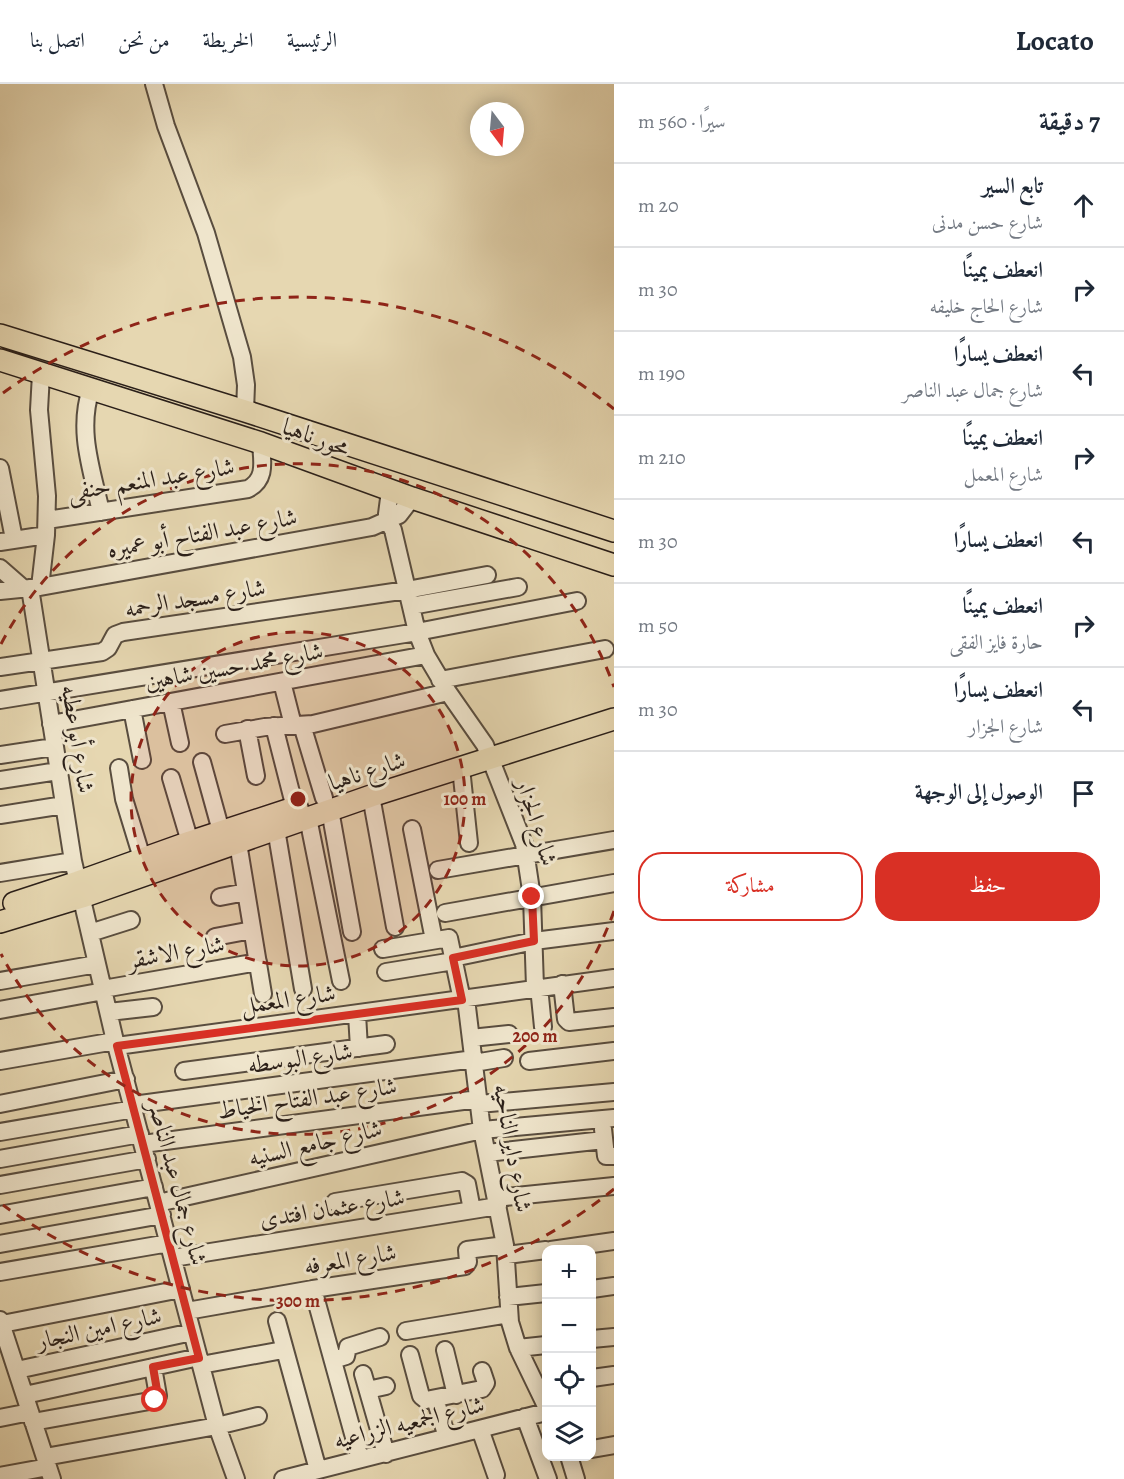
<!DOCTYPE html>
<html lang="ar">
<meta charset="utf-8">
<style>
:root{--surface:#fff;--page:#f2f2f3;--text:#1f2937;--muted:#747a83;--line:#e0e1e3;--accent:#d93025}
body{margin:0;font-family:Alegreya,Amiri,serif;background:var(--page);color:var(--text);direction:rtl}
.controls{position:absolute;right:18px;bottom:18px;display:grid;overflow:hidden;border-radius:12px;box-shadow:0 3px 15px #0003}
.controls button{width:54px;height:54px;display:grid;place-items:center;padding:0;border:0;border-bottom:2px solid var(--line);background:var(--surface);color:var(--text);font:30px sans-serif}
.compass{position:absolute;left:470px;top:18px;width:54px;height:54px;border-radius:50%;background:var(--surface);box-shadow:0 3px 15px #0003;rotate:164deg}
.stop{position:absolute;width:18px;height:18px;margin:-14px;border:4px solid #d93025;border-radius:50%;background:#fff}
.stop.end{background:#d93025;border-color:#fff;box-shadow:0 2px 6px #0008}
.list{margin:0;padding:0;list-style:none}
h2{display:flex;justify-content:space-between;align-items:center;height:78px;margin:0;padding:0 24px;font-size:26px}
h2 small{font-size:20px;font-weight:400;color:var(--muted)}
.list li{display:grid;grid-template-columns:39px 1fr auto;gap:18px;align-items:center;box-sizing:border-box;height:84px;padding:0 24px;border-top:2px solid var(--line)}
.list b{display:block;font-size:22px;white-space:nowrap}
.list p{margin:0;font-size:20px;white-space:nowrap;color:var(--muted)}
.list em{font-size:20px;font-style:normal;color:var(--muted)}
.actions{display:flex;gap:12px;padding:18px 24px}
.actions a{flex:1;padding:14px 0;border:2px solid var(--accent);border-radius:24px;text-align:center;font-size:21px;color:var(--accent)}
.actions .main{background:var(--accent);color:#fff}
.icon{flex:none;width:33px;height:33px;fill:none;stroke:currentColor;stroke-width:2;stroke-linecap:round;stroke-linejoin:round}
.map{position:relative;flex:none;width:614px;height:1395px;overflow:hidden;direction:ltr}
header{display:flex;align-items:center;gap:36px;box-sizing:border-box;height:84px;padding:0 30px;background:var(--surface);border-bottom:2px solid var(--line)}
header strong{font-size:28px}
nav{display:flex;gap:33px;margin-inline-start:auto;font-size:21px}
main{display:flex}
aside{flex:1;background:var(--surface)}
.map>svg:first-child{display:block}
</style>
<header>
<strong>Locato</strong>
<nav><a>الرئيسية</a><a>الخريطة</a><a>من نحن</a><a>اتصل بنا</a></nav>
</header>
<main>
<aside>
<h2>7 دقيقة<small>سيرًا · 560 m</small></h2>
<ul class="list">
<li><svg class="icon" aria-label="ahead" viewBox="0 0 24 24"><path d="M12 20V5M6 11l6-6 6 6"/></svg><div><b>تابع السير</b><p>شارع حسن مدنى</p></div><em>20 m</em></li>
<li><svg class="icon" aria-label="right" viewBox="0 0 24 24"><path d="M7 20v-9h11M14 6l5 5-5 5"/></svg><div><b>انعطف يمينًا</b><p>شارع الحاج خليفه</p></div><em>30 m</em></li>
<li><svg class="icon" aria-label="left" viewBox="0 0 24 24"><path d="M17 20v-9H6M10 6l-5 5 5 5"/></svg><div><b>انعطف يسارًا</b><p>شارع جمال عبد الناصر</p></div><em>190 m</em></li>
<li><svg class="icon" aria-label="right" viewBox="0 0 24 24"><path d="M7 20v-9h11M14 6l5 5-5 5"/></svg><div><b>انعطف يمينًا</b><p>شارع المعمل</p></div><em>210 m</em></li>
<li><svg class="icon" aria-label="left" viewBox="0 0 24 24"><path d="M17 20v-9H6M10 6l-5 5 5 5"/></svg><div><b>انعطف يسارًا</b></div><em>30 m</em></li>
<li><svg class="icon" aria-label="right" viewBox="0 0 24 24"><path d="M7 20v-9h11M14 6l5 5-5 5"/></svg><div><b>انعطف يمينًا</b><p>حارة فايز الفقى</p></div><em>50 m</em></li>
<li><svg class="icon" aria-label="left" viewBox="0 0 24 24"><path d="M17 20v-9H6M10 6l-5 5 5 5"/></svg><div><b>انعطف يسارًا</b><p>شارع الجزار</p></div><em>30 m</em></li>
<li><svg class="icon" aria-label="arrive" viewBox="0 0 24 24"><path d="M6 21V4h12l-3 4 3 4H6"/></svg><div><b>الوصول إلى الوجهة</b></div></li>
</ul>
<div class="actions"><a class="main">حفظ</a><a>مشاركة</a></div>
</aside>
<div class="map">
<svg width="614" height="1395" viewBox="0 0 614 1395">
<rect width="100%" height="100%" fill="#e6d7b1"/>
<filter id="stains"><feTurbulence type="fractalNoise" baseFrequency=".00333" numOctaves="4"/><feColorMatrix values="0 0 0 0 .2 0 0 0 0 .09 0 0 0 0 .02 0 0 0 .5 -.17"/></filter>
<radialGradient id="worn" r=".72"><stop offset=".6" stop-color="#630" stop-opacity="0"/><stop offset="1" stop-color="#630" stop-opacity=".3"/></radialGradient>
<g fill="none" stroke-linecap="round" stroke-linejoin="round">
<g stroke="#594d3f" stroke-width="20">
<path id="minor" d="M154 0 166 42 206 149 242 273 246 301 245 327
M91 305C77 347 92 386 101 428
M0 384 14 455
M390 407 387 430 388 437 393 446 417 548 426 571 448 608 485 661 524 760 532 813 535 903
M47 436 248 405C267 395 262 377 261 359
M0 458 46 451
M0 484 24 505
M40 503 46 451 47 412 39 326 41 290
M30 504 73 777 115 957 217 1342 236 1395
M0 507 40 503 372 443 399 431 412 414
M411 522 518 503
M0 583 102 568 108 564 115 551 123 548 407 506 487 491
M440 596 605 565
M282 598 293 641
M0 616 417 548 577 517
M171 618 180 659
M132 625 142 676
M51 640 426 571
M302 641 324 714
M274 642 295 724
M247 645 256 692
M225 650 265 643 313 640 448 608
M0 671 54 663
M202 678 221 747
M119 684 124 715 142 774
M461 684 469 759
M171 694 190 758
M0 696 58 687
M371 712 395 843
M330 726 352 848
M0 731 64 721
M308 734 341 897
M276 745 303 905
M412 745 434 856
M238 759 263 910
M438 786 614 756
M0 789 73 777
M220 813 246 808
M445 829 614 799
M90 849 131 836
M215 853 252 846
M383 865 449 854 462 916
M453 874 534 857 614 847
M386 888 454 877
M0 897 97 880
M562 900 566 935 569 938 614 933
M539 903 543 943
M103 905 258 878
M466 915 482 1046 505 1161 510 1238 518 1264 546 1322
M0 926 104 907
M109 928 153 923
M357 930 359 964
M471 954 509 950
M117 962 614 894
M0 977 115 957
M529 977 614 967
M474 979 504 974
M184 987 386 960
M0 1020 126 995
M479 1020 614 1008
M133 1021 474 975
M603 1045 606 1072H614
M0 1048 134 1025
M143 1060 478 1015
M487 1069 604 1056
M0 1075 140 1050
M0 1101 147 1075
M496 1114 614 1102
M335 1118 462 1097 467 1100 472 1126
M158 1119 482 1046 614 1034
M0 1131 154 1103
M0 1160 162 1131
M551 1166 614 1157
M507 1171 546 1166
M173 1174 498 1122
M0 1188 169 1159
M313 1205 360 1375
M592 1205 614 1202
M508 1213 546 1209
M187 1227 313 1205 465 1182 468 1178 467 1166 505 1161
M0 1236 52 1395
M277 1237 318 1386
M2 1240 181 1205
M406 1247 509 1230
M592 1255 614 1253
M518 1264 546 1261
M445 1266 456 1311
M410 1271 421 1312 426 1316 482 1305 486 1299 482 1287
M333 1276 346 1272 348 1263 380 1253
M201 1281 283 1266
M17 1286 192 1248
M363 1290 386 1370
M592 1294 614 1291
M368 1306 386 1302
M25 1311 199 1273
M435 1315 447 1353
M525 1333 548 1395
M0 1334 30 1328
M33 1338 155 1316 158 1312 153 1283
M480 1345 496 1391
M592 1365 614 1361
M569 1372 576 1395
M45 1373 217 1342 258 1332
M0 1392 48 1383
M283 1395 546 1328"/>
</g>
<g stroke="#2a1f19" stroke-width="24">
<path id="major" d="M0 251 245 327 614 447
M0 276 261 359 412 414 614 481
M14 819 78 798 190 758 297 723
M0 838 82 813 371 712 614 635"/>
</g>
<use href="#minor" stroke="#efe5cc" stroke-width="16"/>
<use href="#major" stroke="#e6d7b1" stroke-width="21"/>
</g>
<g fill="none" stroke-linecap="round" stroke-linejoin="round">
<path stroke="#d93025" stroke-width="8" d="M155 1316 158 1312 153 1283 199 1274 117 962 462 916 453 874 534 857 532 813"/>
</g>
<circle cx="298" cy="715" r="167" fill="#8f2418" fill-opacity=".12"/>
<g fill="none" stroke="#8f2418" stroke-width="3" stroke-dasharray="10 8">
<circle cx="298" cy="715" r="167"/>
<path d="M614 827A335 335 0 0 1 1 870M1 560A335 335 0 0 1 614 603"/>
<path d="M614 1105A502 502 0 0 1 3 1121M3 309A502 502 0 0 1 614 325"/>
</g>
<g text-anchor="middle" dominant-baseline="central" stroke-width="6" stroke-linejoin="round" paint-order="stroke">
<g font-size="24" fill="#2a1f19" stroke="#efe5cc">
<text transform="translate(316 353) rotate(20)">محور ناهيا</text>
<text transform="translate(151 395) rotate(-9)">شارع عبد المنعم حنفى</text>
<text transform="translate(202 449) rotate(-10)">شارع عبد الفتاح أبو عميره</text>
<text transform="translate(195 514) rotate(-9)">شارع مسجد الرحمه</text>
<text transform="translate(234 582) rotate(-10)">شارع محمد حسين شاهين</text>
<text transform="translate(78 655) rotate(81)">شارع أبو عطيه</text>
<text transform="translate(367 687) rotate(-18)">شارع ناهيا</text>
<text transform="translate(537 738) rotate(73)">شارع الجزار</text>
<text transform="translate(176 868) rotate(-10)">شارع الاشقر</text>
<text transform="translate(288 915) rotate(-8)">شارع المعمل</text>
<text transform="translate(300 974) rotate(-8)">شارع البوسطه</text>
<text transform="translate(307 1014) rotate(-8)">شارع عبد الفتاح الخياط</text>
<text transform="translate(315 1059) rotate(-13)">شارع جامع السنيه</text>
<text transform="translate(513 1064) rotate(80)">شارع داير الناحيه</text>
<text transform="translate(178 1099) rotate(75)">شارع جمال عبد الناصر</text>
<text transform="translate(332 1124) rotate(-9)">شارع عثمان افتدى</text>
<text transform="translate(350 1175) rotate(-9)">شارع المعرفه</text>
<text transform="translate(99 1244) rotate(-12)">شارع امين النجار</text>
<text transform="translate(409 1338) rotate(-14)">شارع الجمعيه الزراعيه</text>
</g>
</g>
<circle cx="298" cy="715" r="9" fill="#8f2418" stroke="#efe5cc" stroke-width="3"/>
<g font-size="18" text-anchor="middle" font-weight="bold" fill="#8f2418" stroke="#efe5cc" stroke-width="6" stroke-linejoin="round" paint-order="stroke">
<text x="465" y="721">100 m</text>
<text x="535" y="958">200 m</text>
<text x="298" y="1223">300 m</text>
</g>
<rect width="100%" height="100%" filter="url(#stains)"/>
<rect width="100%" height="100%" fill="url(#worn)"/>
</svg>
<div class="controls">
<button>+</button>
<button>−</button>
<button><svg class="icon" aria-label="locate" viewBox="0 0 24 24"><circle cx="12" cy="12" r="6"/><path d="M12 2v4M12 18v4M2 12h4M18 12h4"/></svg></button>
<button><svg class="icon" aria-label="layers" viewBox="0 0 24 24"><path d="M12 4l9 5-9 5-9-5zM3 14l9 5 9-5"/></svg></button>
</div>
<svg class="compass" viewBox="-18 -18 36 36"><path d="M0-13l5 13h-10z" fill="#e53935"/><path d="M0 13l5-13h-10z" fill="#747a83"/></svg>
<div class="stop" style="left:155px;top:1316px"></div>
<div class="stop end" style="left:532px;top:813px"></div>
</div>
</main>
